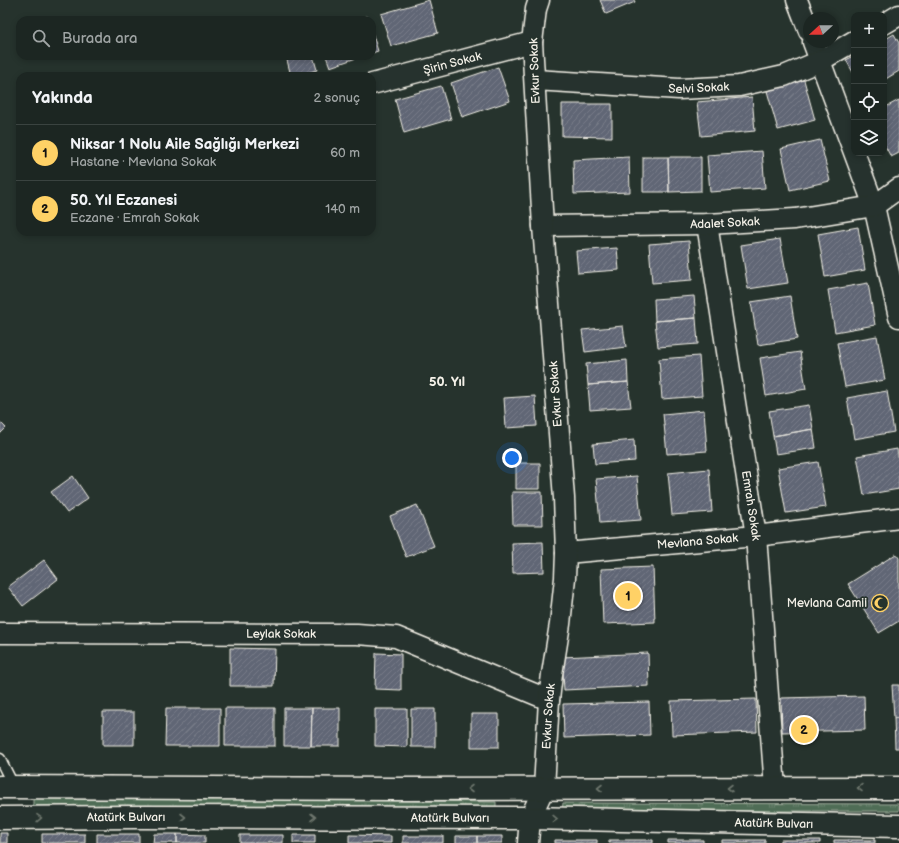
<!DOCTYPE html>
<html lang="tr">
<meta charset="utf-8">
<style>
:root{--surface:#1c2622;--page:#29322f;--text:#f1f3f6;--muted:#a0a5a5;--line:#3a4340;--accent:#ffd166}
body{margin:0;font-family:"Balsamiq Sans",sans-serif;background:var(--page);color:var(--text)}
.controls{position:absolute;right:12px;top:12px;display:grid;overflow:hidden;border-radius:8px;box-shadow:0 2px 6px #0003}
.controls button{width:36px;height:36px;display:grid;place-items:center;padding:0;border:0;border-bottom:1px solid var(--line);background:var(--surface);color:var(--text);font:20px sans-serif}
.compass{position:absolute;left:803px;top:12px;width:36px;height:36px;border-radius:50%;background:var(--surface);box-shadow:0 2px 6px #0003;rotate:249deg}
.you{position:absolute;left:512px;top:458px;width:14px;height:14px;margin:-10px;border:3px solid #fff;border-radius:50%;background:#1a73e8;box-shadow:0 0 0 6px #1a73e833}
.badge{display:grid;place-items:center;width:26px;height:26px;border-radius:50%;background:var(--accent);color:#111;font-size:13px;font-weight:700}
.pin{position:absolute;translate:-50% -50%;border:2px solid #fff;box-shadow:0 1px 4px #0006}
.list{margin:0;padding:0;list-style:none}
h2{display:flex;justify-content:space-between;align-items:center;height:52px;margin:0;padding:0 16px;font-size:17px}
h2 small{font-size:13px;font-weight:400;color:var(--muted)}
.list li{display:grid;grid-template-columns:26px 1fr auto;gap:12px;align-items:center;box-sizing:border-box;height:56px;padding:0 16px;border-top:1px solid var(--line)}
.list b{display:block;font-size:15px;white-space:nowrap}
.list p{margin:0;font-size:13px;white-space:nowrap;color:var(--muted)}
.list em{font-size:13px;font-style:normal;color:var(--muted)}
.icon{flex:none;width:22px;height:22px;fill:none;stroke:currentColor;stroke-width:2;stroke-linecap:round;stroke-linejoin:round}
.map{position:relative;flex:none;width:899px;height:843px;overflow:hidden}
.search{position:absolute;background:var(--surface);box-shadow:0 2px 6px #0003;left:16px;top:16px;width:360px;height:44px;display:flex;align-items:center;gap:10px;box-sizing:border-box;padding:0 14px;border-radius:12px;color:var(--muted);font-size:15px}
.panel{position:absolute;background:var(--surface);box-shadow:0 2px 6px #0003;left:16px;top:72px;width:360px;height:164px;border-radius:12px}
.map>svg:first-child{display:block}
</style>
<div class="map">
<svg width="899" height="843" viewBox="0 0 899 843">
<defs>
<pattern id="grass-tufts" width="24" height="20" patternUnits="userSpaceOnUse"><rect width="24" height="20" fill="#506d56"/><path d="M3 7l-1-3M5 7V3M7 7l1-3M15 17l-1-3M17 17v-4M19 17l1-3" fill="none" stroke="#6a826e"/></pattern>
<pattern id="building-hatch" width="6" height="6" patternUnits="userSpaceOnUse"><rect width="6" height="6" fill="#606674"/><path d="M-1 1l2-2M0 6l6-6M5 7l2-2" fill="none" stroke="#777c88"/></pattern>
</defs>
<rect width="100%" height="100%" fill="#26332d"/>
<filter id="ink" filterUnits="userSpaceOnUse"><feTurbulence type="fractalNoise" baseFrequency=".025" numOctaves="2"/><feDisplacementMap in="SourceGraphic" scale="8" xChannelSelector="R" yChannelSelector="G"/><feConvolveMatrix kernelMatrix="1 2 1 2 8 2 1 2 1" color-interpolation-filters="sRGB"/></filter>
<g filter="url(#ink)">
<path fill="url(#grass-tufts)" stroke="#a2af9f" d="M33 796 496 802V810L33 806Z
M563 803 899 804V811H562Z"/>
<path fill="url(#building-hatch)" stroke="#f4f1e8" d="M429 0 438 33 391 46 381 14Z
M600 0H634L635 2 606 14Z
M367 16 368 20H355Z
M372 32 378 51 372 53Z
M894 34 899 43V71L884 80V40Z
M286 56H313L317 70 295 76H291Z
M326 56H362L330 67Z
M854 56V74L846 60Z
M498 67 510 101 462 117 451 83Z
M804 80 815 120 778 130 767 91Z
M441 86 451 119 404 133 395 99Z
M752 97 755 131 701 136 697 102Z
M899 100V153L891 157 884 144V108Z
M562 104H612V137L562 136Z
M820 140 830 181 790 190 781 149Z
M762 151 765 188 710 192 707 155Z
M629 157 630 192 574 194 573 160Z
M643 157H668L669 192H643Z
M668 157H701V191L669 192Z
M858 227 865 270 825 277 818 234Z
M780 239 788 283 748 289 741 245Z
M689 241 692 280 652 283 649 244Z
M617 248 619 270 578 273 576 251Z
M868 283 875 325 835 332 828 290Z
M694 296 696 318 655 321 654 299Z
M790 296 797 339 758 345 751 302Z
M696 318 698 344 658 347 655 321Z
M623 326 626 347 585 352 582 330Z
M877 336 885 380 845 387 837 343Z
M800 352 806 389 766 396 760 358Z
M699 356 702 396 662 399 659 359Z
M627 360 628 382 588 385 586 364Z
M628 382 631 407 590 410 588 385Z
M887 391 894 432 854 439 847 398Z
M535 396 537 426 506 428 504 398Z
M809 405 813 429 773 436 769 411Z
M704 410 707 451 667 454 663 414Z
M0 422 6 428 0 434Z
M813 429 816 448 776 454 773 436Z
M634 440 635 461 595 464 593 444Z
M897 449 899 462V489L864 495 857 456Z
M818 462 826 507 786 513 778 468Z
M516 463H540V489H516Z
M709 469 712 512 672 515 668 473Z
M73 476 88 498 67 513 51 492Z
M637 476 641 520 600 523 596 479Z
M512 492H542L543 525H513Z
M417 505 434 546 406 557 390 516Z
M543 542 544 572 513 573 512 543Z
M896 554 899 558V621L879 633 848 584Z
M44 560 58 579 23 606 8 587Z
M653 567 655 622 603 624 601 569Z
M230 648 275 649 274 686H230Z
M376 653 401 654V690L375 689Z
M648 653 649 686 564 690 562 657Z
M892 685H899V718H894Z
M864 696 865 730 782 732 781 698Z
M756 699 757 732 672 735 671 701Z
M649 702 650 735 564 738 563 704Z
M166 708H220V746H165Z
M225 708H275V746H225Z
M284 708H312L311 746H284Z
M312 708H340V746H311Z
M375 709H407V747L375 746Z
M411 709H435V747H411Z
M103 712H134V745H103Z
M471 714H499V747H471Z
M894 718H899V748H895Z
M0 833H7V843H0Z
M42 834H85V843H42Z
M97 834H139V843H97Z
M154 834H177V843H153Z
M177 834 205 835V843H177Z
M240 835H283V843H240Z
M293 835H315V843H293Z
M349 835 391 836V843H349Z
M403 836H443V843H403Z
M456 836H477V843H456Z
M477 836H502V843H477Z
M555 840H597V843H555Z
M609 840H653V843H609Z
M668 840H703V843H668Z
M722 840H765V843H722Z
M781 840H820V843H781Z
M834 840H875V843H834Z"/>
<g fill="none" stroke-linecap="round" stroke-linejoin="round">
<g stroke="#f4f1e8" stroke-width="13">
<path id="lane" d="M0 759 14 787"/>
</g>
<g stroke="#f4f1e8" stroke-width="23">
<g id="street">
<path d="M797 0 809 31"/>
<path d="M884 24 899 15"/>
<path d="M813 42 874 206 899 317"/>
<path id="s1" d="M535 80 679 89 739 86 784 76 820 61 854 41"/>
<path id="s2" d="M372 84 532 42"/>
<path id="s3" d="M707 224 756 536 775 788"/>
<path id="s4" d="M543 226 707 224 795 219 874 206 899 188"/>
<path id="s5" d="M566 553 756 536 899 518"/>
<path id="s6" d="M0 633 357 634 396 637 549 700"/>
<path id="s7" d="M528 843 530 818 544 788 549 700 552 674 560 624 565 578 566 553 564 498 543 226 532 42 536 9 539 0"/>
</g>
</g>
<g stroke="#f4f1e8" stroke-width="25">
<g id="secondary">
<path d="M0 787 394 789 899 788"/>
<path id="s8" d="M0 818 136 817 530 818 899 826"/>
</g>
</g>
<use href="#lane" stroke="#26332d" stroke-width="10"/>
<use href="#street" stroke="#26332d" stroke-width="20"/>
<use href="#secondary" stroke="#26332d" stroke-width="22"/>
</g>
<defs><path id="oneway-chevron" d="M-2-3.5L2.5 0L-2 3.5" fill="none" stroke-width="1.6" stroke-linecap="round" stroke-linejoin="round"/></defs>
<g stroke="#6e766e">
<use href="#oneway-chevron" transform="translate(600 788) rotate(-180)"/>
<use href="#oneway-chevron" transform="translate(730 788) rotate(-180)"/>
<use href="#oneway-chevron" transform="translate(860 788) rotate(180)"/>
<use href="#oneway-chevron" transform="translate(470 789) rotate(180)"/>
<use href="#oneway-chevron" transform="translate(183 817)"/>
<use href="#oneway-chevron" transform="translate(313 817)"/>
<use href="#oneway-chevron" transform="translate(39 818) rotate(-1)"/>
<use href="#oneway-chevron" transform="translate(555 819) rotate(1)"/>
</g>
</g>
<defs>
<g id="mosque-ring" transform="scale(0.9)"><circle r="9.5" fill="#26332d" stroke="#ffd166" stroke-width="1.5"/><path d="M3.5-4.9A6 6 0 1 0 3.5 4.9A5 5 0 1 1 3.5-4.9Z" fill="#ffd166"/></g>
</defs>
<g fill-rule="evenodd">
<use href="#mosque-ring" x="880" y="603"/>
</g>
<g text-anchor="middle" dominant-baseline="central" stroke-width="3.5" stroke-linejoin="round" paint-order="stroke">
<g font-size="12" fill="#f4f1e8" stroke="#26332d">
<text stroke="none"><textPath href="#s2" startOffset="83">Şirin Sokak</textPath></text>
<text transform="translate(535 71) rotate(-92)">Evkur Sokak</text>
<text stroke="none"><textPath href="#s1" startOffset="164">Selvi Sokak</textPath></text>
<text stroke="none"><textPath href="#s4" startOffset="182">Adalet Sokak</textPath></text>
<text transform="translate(556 394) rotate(-94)">Evkur Sokak</text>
<text stroke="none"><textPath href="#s3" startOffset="285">Emrah Sokak</textPath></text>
<text stroke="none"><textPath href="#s5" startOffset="132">Mevlana Sokak</textPath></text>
<text stroke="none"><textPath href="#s6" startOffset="281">Leylak Sokak</textPath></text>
<text stroke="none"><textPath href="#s7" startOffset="130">Evkur Sokak</textPath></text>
<text stroke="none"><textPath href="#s8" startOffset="126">Atatürk Bulvarı</textPath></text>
<text stroke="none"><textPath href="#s8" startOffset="450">Atatürk Bulvarı</textPath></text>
<text stroke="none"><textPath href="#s8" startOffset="774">Atatürk Bulvarı</textPath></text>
</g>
<g font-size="12" fill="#f4f1e8" stroke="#26332d" text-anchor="end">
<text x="867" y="603">Mevlana Camii</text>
</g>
<g font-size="13" font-weight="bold" fill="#f4f1e8" stroke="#26332d">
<text x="447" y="382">50. Yıl</text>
</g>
</g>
</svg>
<div class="controls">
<button>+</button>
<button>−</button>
<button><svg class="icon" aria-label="locate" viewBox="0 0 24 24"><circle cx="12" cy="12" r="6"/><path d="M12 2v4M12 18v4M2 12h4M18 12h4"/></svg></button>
<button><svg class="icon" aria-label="layers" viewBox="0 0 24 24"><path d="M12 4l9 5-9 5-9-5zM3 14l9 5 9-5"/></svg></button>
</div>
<svg class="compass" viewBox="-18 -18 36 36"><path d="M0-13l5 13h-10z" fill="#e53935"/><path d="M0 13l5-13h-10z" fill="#a0a5a5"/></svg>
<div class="you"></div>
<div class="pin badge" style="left:628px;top:596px">1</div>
<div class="pin badge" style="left:804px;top:730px">2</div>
<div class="search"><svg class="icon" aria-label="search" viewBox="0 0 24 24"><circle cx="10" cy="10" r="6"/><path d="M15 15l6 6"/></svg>Burada ara</div>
<section class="panel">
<h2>Yakında<small>2 sonuç</small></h2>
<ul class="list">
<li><span class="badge">1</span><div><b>Niksar 1 Nolu Aile Sağlığı Merkezi</b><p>Hastane · Mevlana Sokak</p></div><em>60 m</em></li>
<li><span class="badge">2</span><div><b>50. Yıl Eczanesi</b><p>Eczane · Emrah Sokak</p></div><em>140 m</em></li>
</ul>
</section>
</div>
